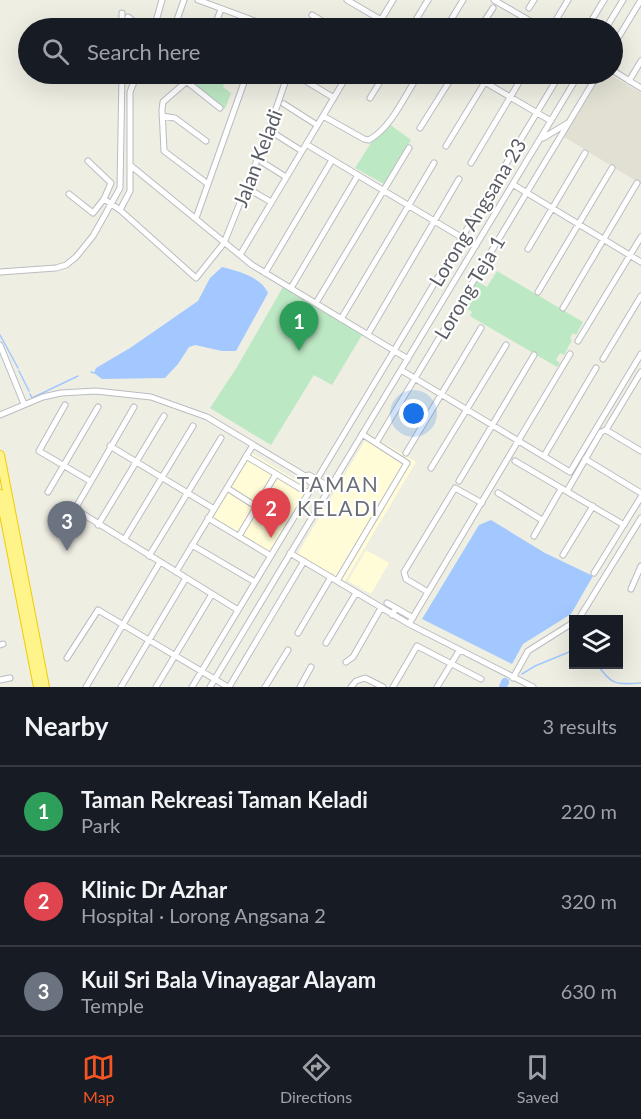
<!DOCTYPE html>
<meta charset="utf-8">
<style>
:root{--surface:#171b24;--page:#242831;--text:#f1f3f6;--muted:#9ea1a6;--line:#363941;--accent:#f45523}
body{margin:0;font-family:Lato,sans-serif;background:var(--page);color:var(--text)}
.controls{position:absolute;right:18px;bottom:18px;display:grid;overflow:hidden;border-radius:0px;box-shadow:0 6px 24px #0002}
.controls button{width:54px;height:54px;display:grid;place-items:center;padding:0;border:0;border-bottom:2px solid var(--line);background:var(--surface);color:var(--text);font:30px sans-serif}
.you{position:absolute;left:414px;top:414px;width:21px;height:21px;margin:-15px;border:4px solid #fff;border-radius:50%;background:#1a73e8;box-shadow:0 0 0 9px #1a73e833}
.badge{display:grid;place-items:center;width:39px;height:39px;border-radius:50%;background:var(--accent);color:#fff;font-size:20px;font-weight:700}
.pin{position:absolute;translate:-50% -50px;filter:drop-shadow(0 2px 3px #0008)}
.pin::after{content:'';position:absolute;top:32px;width:21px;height:18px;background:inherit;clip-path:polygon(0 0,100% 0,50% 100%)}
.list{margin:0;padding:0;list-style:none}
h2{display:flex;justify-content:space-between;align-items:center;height:78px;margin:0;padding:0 24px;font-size:26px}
h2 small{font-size:20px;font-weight:400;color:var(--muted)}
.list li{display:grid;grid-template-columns:39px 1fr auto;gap:18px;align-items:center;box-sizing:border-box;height:90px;padding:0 24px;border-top:2px solid var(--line)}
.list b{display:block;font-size:22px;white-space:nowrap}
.list p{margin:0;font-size:20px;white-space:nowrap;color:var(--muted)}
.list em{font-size:20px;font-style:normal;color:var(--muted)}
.icon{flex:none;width:33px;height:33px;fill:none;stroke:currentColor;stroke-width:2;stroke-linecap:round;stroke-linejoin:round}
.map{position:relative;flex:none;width:641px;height:687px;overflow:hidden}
.search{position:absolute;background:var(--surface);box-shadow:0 6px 24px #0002;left:18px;right:18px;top:18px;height:66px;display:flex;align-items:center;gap:15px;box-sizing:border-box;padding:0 21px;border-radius:33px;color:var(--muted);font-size:22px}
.sheet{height:348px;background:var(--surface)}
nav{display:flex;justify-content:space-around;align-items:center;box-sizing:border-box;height:84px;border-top:2px solid var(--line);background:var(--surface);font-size:16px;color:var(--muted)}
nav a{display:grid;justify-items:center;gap:3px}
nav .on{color:var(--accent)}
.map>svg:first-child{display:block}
</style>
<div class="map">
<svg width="641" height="687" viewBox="0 0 641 687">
<rect width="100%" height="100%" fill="#efeee3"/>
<path fill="#fffcd7" d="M369 434 416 462 342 586 295 558Z
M251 453 314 491 273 559 210 521Z
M366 550 389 563 371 594 348 581Z"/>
<path fill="#e1e0d3" d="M598 74H609L641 93V184L561 135Z"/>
<path fill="#bde8c4" d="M201 74H227L223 87 231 93 225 109 193 83Z
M385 121 411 140 384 184 355 168Z
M497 271 583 322 576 335 573 333 570 338 572 340 564 355 560 353 556 360 560 363 557 367 470 316 472 312 462 305 477 281 487 287Z
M283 287 362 335 332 385 314 375 271 445 210 408 237 367Z"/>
<path fill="#a2c8ff" d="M222 267C238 271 261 277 268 293L236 351H222L195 345 189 347 178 364 165 378 102 379 94 373 96 368 130 348 198 301 210 278Z
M491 520 545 553 593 576 571 614 523 644 512 664 422 619 479 525Z"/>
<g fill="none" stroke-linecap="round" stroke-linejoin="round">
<path stroke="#a2c8ff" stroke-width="1.5" d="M0 335 18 368
M19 371 29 391
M91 372 94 373
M30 394 32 398 78 376
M597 664C611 685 616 685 641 683
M522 674 535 666 574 650"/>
<path stroke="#a2c8ff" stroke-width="8" d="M503 687 505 682"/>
<g stroke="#babcc2" stroke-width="7">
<path id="minor" d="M198 0 274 28
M347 0 395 28
M494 0 542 28
M529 8 534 0
M312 15 334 28
M128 17 143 28
M553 25 568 0
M122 28V13
M154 28 162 0
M174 28 184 0
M214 28 221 9
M376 28 393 0
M411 28 428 0
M446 28 463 0
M480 28 493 8
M516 28 519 24
M587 28 604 0
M606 28 623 0
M612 48 641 0
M612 70 641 88
M195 74 163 102 162 110 164 151 208 184
M471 74 551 121
M296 75 334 98
M186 81 220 108
M629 81 641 61
M370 98 385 74
M284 104 317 125
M162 116 175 118 206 141
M323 116 364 139 369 140C392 127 405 95 419 74
M420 128 454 74
M275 134 302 151
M543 138 568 123
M306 144 476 246
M446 146 490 74
M88 161 111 183 104 199 120 210 196 278 224 243 267 135 288 74
M262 162 286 177
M471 163 524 74
M130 165 252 265 408 359
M514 185 641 262
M252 191 271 202
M69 194 93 213 104 199
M120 210 130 191V92L134 82 141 74
M196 218 247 74
M528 249 585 153
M240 255 348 74
M0 272 56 268 66 265 76 257 93 236 120 188 122 74
M265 273 332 160
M291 288 358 175
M538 292 612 168
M316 303 409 148
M563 308 637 183
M341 319 434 163
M368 334 459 179
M578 341 641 237
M0 345 24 404
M603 359 641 296
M401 370 570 472 641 354
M641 372 606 430 641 451
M65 405 39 451 90 481
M134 407 75 509 238 610
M0 415 43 397 61 393 96 391 151 397 207 417 305 476 309 475 330 487
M376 443 598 74
M110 446 214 509
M406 453 481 328
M246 456 308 493
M544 456 596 368
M585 459 641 493
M515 461 624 525
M431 468 506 345
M305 476 309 481 327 492
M317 479 560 74
M459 481 534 355
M227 488 257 507
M567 491 601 432 606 430
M48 492 98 407
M498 493 542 520
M208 518 271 556
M98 525 164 416
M239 536 276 474
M534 536 561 489
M124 540 193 426
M192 545 255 582
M290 553 409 624 533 687
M563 555 593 506
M149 556 221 438
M176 572 253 445
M594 573 641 497
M337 581 407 463 362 434
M631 589 641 566
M428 592 406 579 404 572 455 488 482 503
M387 603 396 608
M392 615 396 608 413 618
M578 620 641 518
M409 624 570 354
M298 633 331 577
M326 643 356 593
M0 645 3 644
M67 658 98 610 228 687
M346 662 353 657 381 608
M513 678 528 651 574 622
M0 680 10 678
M86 687 160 562
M121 687 186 578
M156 687 212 594
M192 687 314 484
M210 687 579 74
M229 687 304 561
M265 687 288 650
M300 687 311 667
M351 687 356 681 365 678 383 687
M393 687 417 646 481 679
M437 687 459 651"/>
</g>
<g stroke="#f1cc00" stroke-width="10">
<path id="highway" d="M0 455 45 687
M0 494 38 687"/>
</g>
<use href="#minor" stroke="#fff" stroke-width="5"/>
<use href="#highway" stroke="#fff489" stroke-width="8"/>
</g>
<g text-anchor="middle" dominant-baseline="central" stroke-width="4.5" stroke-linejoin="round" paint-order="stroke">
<g font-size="20" fill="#5b5d64" stroke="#fff">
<text transform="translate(257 158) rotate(-69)">Jalan Keladi</text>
<text transform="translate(477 212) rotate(-59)">Lorong Angsana 23</text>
<text transform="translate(469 287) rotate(-59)">Lorong Teja 1</text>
</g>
<g font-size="21" letter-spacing="1.5" fill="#6c6f76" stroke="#fff">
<text x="338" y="483">TAMAN<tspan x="338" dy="24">KELADI</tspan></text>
</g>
</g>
</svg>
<div class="controls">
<button><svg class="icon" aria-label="layers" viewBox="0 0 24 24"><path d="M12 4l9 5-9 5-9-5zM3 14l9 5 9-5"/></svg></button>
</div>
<div class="you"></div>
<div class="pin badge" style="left:299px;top:351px;background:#2e9e5b">1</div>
<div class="pin badge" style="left:271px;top:538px;background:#e0444e">2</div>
<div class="pin badge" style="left:67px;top:551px;background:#6b7280">3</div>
<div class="search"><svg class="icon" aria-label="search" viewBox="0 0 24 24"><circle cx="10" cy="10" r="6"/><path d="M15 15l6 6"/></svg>Search here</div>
</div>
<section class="sheet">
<h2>Nearby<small>3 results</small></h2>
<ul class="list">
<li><span class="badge" style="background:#2e9e5b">1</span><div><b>Taman Rekreasi Taman Keladi</b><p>Park</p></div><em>220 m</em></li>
<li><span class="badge" style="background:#e0444e">2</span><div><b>Klinic Dr Azhar</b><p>Hospital · Lorong Angsana 2</p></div><em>320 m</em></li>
<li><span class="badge" style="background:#6b7280">3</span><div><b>Kuil Sri Bala Vinayagar Alayam</b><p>Temple</p></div><em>630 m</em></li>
</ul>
</section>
<nav>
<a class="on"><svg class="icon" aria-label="map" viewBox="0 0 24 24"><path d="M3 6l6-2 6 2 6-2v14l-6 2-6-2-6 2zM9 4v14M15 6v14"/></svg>Map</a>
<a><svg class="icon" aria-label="directions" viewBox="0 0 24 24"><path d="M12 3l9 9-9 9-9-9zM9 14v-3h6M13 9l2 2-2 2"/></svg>Directions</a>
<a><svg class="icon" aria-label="saved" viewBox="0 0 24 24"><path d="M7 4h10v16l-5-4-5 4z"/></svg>Saved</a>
</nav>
